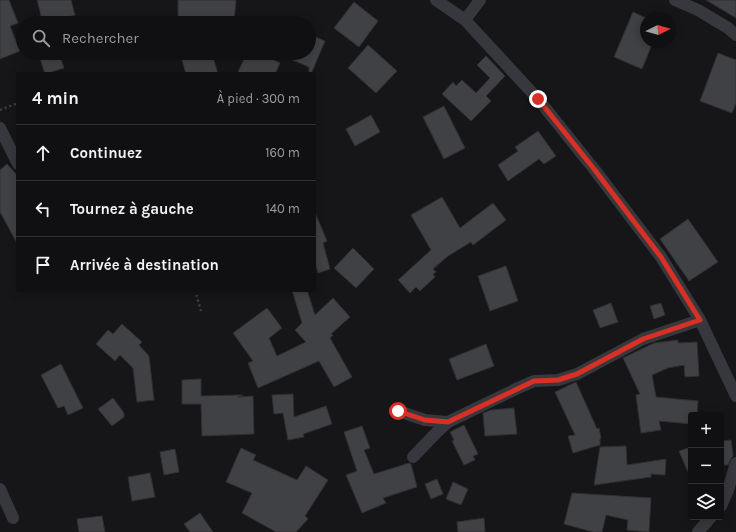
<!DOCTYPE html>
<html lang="fr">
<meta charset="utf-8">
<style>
:root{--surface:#101012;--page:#1e1e20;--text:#f1f3f6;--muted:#9c9d9f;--line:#303032}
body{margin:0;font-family:Karla,sans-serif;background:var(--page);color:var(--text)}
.controls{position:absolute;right:12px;bottom:12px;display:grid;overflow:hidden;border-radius:4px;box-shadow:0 2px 10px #0003}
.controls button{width:36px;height:36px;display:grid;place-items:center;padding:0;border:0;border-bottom:1px solid var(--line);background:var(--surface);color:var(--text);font:20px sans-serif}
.compass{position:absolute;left:640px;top:12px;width:36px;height:36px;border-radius:50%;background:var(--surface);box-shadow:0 2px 10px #0003;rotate:85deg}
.stop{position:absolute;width:12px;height:12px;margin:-9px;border:3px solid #d93025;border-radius:50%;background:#fff}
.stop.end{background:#d93025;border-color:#fff;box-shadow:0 1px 4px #0008}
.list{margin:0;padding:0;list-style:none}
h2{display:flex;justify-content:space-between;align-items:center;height:52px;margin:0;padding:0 16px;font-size:17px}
h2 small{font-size:13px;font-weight:400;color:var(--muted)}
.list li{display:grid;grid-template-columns:26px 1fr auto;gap:12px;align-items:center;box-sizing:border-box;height:56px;padding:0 16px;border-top:1px solid var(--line)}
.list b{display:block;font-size:15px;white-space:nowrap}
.list em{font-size:13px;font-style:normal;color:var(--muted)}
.icon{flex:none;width:22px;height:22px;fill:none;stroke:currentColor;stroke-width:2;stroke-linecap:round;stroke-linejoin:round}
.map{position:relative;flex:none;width:736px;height:532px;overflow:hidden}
.search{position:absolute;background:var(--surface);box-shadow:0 2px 10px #0003;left:16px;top:16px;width:300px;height:44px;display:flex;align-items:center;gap:10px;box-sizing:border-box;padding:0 14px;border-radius:22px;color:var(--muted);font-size:15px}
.panel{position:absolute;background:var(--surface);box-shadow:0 2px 10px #0003;left:16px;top:72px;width:300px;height:220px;border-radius:4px}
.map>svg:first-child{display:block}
</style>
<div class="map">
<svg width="736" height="532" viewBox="0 0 736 532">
<rect width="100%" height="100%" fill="#161618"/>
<path fill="#404145" stroke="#303034" d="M0 0H9L18 23 10 26 20 51 0 59Z
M37 0H71L75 15 48 23H43Z
M178 0H236L234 22H230V23H178Z
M706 0H736V18Z
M354 2 378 21 359 47 334 28Z
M633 12 646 18V42H653L642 69 614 57Z
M309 34 325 41 311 74H309V67L276 53H309Z
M368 45 397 71 376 93 348 68Z
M46 53H59L64 68 45 74 39 55Z
M180 53H212L218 74H186Z
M247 53H258L280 63 275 74H237Z
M718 53 736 60V103L732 113 700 101Z
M486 56 505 76 486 96 491 101 471 121 442 94 453 82 456 86 462 80 476 93 490 78 477 65Z
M444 106 465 148 444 159 423 117Z
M371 115 380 132 355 146 346 129Z
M538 131 556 156 544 164 539 159 508 181 498 165 518 151 515 147Z
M7 164 18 176V245L0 212V170Z
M442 197 460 228 493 203 506 220 473 245 471 242 448 256 433 269 436 272 433 274 435 277 420 291 416 287 410 293 398 280 431 250 411 215Z
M314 210 327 241 323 243 330 269 318 273 314 260Z
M688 219 718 262 689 281 660 239Z
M353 248 374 269 356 288 334 268Z
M506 266 518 301 490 311 478 276Z
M292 290H307L315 315 333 298 350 317 331 334 333 335 330 338 352 377 334 387 319 361 258 388 248 363 253 361 233 333 267 308 282 328 269 338 277 356 306 342 295 330 302 323Z
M611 303 618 322 600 328 593 310Z
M661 303 665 315 654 319 650 306Z
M122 324 142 342 139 345 149 356 154 400 137 402 133 368 120 355 115 361 96 344 108 330 113 334Z
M678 340V343L697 342 699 376 685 377 684 365 668 368 652 375 656 397 698 401 697 415H691V424L659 421 661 430 641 433 636 395 640 394 623 358 654 343Z
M486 344 494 366 457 380 449 359Z
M61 364 83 408 68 415 64 406 58 408 41 375Z
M201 379V396L243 395 238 397 253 396 254 434 202 436 201 404H182V380Z
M576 382 597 429 599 428 601 438 600 439V445L573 453 568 436 575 435 555 392Z
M293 394 294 417 326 406 332 424 303 434 304 437 288 440 283 413 274 414 272 395Z
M113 398 124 413V417L112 426 98 409Z
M514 408 517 434 485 436 483 413 491 410Z
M464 425 478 454 473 456 475 460 464 465 452 441 454 440 450 432Z
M362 426 370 448 364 450 374 474 409 463 411 464 417 487 383 498 386 503 362 513 346 475 357 471 344 432Z
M731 440 733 456 731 458 728 465H721V441Z
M626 446 627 465 666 459 665 475 651 474V477L594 485 600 447Z
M691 447V479L679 451Z
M241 448 256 455 253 460 297 480 306 466 328 480 305 516 308 519 296 532H276L242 513 252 493 226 482Z
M175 449 179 472 164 475 160 452Z
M150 473 155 497 132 501 128 477Z
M437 479 443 494 431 499 425 484Z
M453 482 468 489 461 505 446 499Z
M572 493 651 498 649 532 627 530 628 520 606 515 602 532H593L564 524Z
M200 513 213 532H190L184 524Z
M102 516 105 532H79L77 519Z
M484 518 485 532H458L457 522Z"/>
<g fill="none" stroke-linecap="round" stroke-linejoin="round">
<path stroke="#3d3f44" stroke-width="2.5" stroke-dasharray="2 3" stroke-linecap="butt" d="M91 74H92
M0 110 18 103
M195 290 201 311"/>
<path stroke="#37383d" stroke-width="12" d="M436 0 465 20 480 0
M675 0 698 10 728 28 736 35
M0 128 18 164
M700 320 736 396
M398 411 425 420 448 422
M413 457 437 432 448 422 518 388 534 381 558 380 577 374 643 339 700 320 661 257 594 169 538 99 465 20
M0 489 13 518
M721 506 728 490 736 463
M698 532 711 517"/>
</g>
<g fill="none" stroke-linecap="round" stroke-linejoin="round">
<path stroke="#d93025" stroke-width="5" d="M398 411 425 420 448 422 534 381 558 380 577 374 643 339 700 320 661 257 594 169 538 99"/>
</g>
</svg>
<div class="controls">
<button>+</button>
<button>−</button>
<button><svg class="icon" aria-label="layers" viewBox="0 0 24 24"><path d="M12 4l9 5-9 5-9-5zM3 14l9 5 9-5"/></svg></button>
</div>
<svg class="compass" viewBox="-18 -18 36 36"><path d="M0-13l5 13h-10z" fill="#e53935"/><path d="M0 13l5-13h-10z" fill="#9c9d9f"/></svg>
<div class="stop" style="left:398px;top:411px"></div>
<div class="stop end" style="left:538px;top:99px"></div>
<div class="search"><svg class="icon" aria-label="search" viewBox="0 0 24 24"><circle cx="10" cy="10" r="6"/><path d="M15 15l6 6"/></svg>Rechercher</div>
<section class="panel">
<h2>4 min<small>À pied · 300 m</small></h2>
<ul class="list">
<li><svg class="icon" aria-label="ahead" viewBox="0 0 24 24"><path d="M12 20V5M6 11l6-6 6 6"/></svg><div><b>Continuez</b></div><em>160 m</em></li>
<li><svg class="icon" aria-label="left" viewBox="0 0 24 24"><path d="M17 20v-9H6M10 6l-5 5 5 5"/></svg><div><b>Tournez à gauche</b></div><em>140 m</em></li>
<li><svg class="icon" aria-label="arrive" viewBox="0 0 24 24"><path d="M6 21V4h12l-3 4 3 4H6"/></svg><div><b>Arrivée à destination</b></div></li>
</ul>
</section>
</div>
